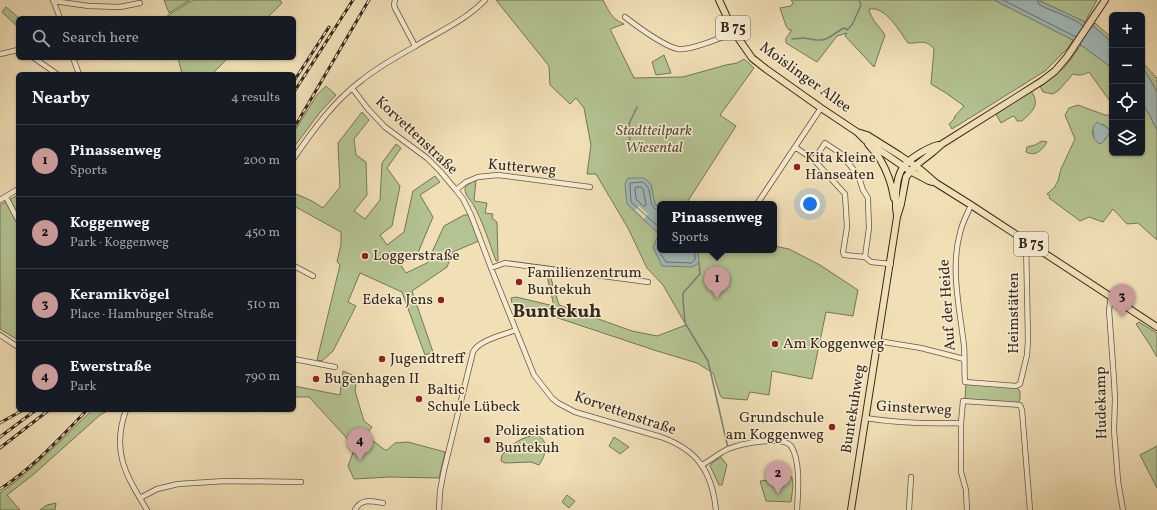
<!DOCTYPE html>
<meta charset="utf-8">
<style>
:root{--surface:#171b24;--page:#242831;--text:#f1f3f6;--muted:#9ea1a6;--line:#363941;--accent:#c59692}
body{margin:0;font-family:Vollkorn,serif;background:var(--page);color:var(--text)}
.controls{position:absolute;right:12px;top:12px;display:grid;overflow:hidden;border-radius:6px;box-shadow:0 1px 3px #0004}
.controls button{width:36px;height:36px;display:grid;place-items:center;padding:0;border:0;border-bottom:1px solid var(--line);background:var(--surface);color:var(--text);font:20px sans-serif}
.you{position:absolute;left:810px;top:204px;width:14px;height:14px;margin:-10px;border:3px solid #fff;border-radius:50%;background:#1a73e8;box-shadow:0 0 0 6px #1a73e833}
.badge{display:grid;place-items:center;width:26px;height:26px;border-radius:50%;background:var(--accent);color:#111;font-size:13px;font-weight:700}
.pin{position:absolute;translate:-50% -33px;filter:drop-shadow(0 1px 2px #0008)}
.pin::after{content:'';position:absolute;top:21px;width:14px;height:12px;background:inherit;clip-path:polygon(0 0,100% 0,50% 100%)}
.popup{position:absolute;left:657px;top:201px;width:120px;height:52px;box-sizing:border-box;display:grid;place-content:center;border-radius:6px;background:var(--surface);filter:drop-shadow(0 1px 3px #0005);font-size:13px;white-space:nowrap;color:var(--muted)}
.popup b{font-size:15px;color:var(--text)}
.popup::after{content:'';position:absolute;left:50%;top:100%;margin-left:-8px;border:8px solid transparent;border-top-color:var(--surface)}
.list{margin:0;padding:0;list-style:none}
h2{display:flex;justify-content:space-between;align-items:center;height:52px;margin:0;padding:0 16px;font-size:17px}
h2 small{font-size:13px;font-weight:400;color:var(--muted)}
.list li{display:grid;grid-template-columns:26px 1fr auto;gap:12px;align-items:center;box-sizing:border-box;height:72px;padding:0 16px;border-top:1px solid var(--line)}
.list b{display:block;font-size:15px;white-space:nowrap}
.list p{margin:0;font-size:13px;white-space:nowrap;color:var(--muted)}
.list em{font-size:13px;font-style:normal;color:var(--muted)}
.icon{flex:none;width:22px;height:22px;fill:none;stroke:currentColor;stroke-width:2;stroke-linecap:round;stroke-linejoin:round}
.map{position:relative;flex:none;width:1157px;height:510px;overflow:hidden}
.search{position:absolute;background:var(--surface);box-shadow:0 1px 3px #0004;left:16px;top:16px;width:280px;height:44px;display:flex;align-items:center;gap:10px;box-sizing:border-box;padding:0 14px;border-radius:6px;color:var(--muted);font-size:15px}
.panel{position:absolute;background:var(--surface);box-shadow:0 1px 3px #0004;left:16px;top:72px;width:280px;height:340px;border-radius:6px}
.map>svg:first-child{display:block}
</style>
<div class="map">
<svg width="1157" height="510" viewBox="0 0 1157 510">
<rect width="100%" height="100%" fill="#f1dfb6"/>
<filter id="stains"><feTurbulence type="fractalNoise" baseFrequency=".005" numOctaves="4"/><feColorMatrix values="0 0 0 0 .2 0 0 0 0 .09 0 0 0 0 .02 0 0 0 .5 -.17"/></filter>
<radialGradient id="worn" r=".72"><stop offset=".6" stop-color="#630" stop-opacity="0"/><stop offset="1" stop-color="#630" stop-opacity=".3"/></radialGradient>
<path fill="#b4c392" stroke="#747758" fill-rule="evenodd" d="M164 0H190L169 13Z
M193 0H280L282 3 267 18H168L167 16Z
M496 0H603C610 13 611 18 624 24L610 29 634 78 683 77 726 65 737 63 744 59 754 68 720 115 736 126 686 204H660V250H774V246L789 249 820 265 858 290 853 316 826 312 812 379 772 371 769 395 750 392 747 400 722 398 720 395 713 373 697 363 657 351 531 309 512 303 511 298 516 297 554 306 546 272H549L559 305 632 331 657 336 686 325 663 285 647 268 628 228 596 174H587L591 145 584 108 576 98 570 104 550 85 549 66Z
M791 0H994L1073 40 1068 48 1045 71 952 129 949 124 954 119 955 116 964 106 946 93 931 84 934 49C925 38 920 44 908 43 899 31 886 6 869 9 870 18 880 27 885 35L874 67 845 36 847 33 837 36 817 62 786 43V38L792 30H789L786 26 780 8 791 6 793 3Z
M1038 0H1097L1085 22Z
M6 7 19 18H18V27L2 12Z
M1095 23 1112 38V42L1093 26Z
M1081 45 1112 68V104L1089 72C1083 75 1080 76 1073 74L1059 90 1053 94 1043 92 1040 86 1064 68Z
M664 55 671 73 656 75 652 62Z
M178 58H228L212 74H182Z
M1142 62 1157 78V92L1147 74 1142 68Z
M326 86 336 95 321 111 294 147V132L317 95Z
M1031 91C1041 105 1032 112 1022 121H1017L1015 117 1013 116 1001 123 996 114Z
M1142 102 1150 116 1157 130V240L1138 223 1127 224 1113 209 1103 222 1089 217 1080 221 1049 198 1050 196 1047 194 1054 188 1058 181 1061 169 1075 139 1065 115 1069 108 1078 105 1105 115H1112V153H1142ZM1103 124 1108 128 1110 131 1105 140 1094 138 1092 131Z
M362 112 369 120 354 139 356 155 366 162 367 195 354 211 365 219 380 200 382 163 396 144 401 148 387 168 400 186 392 226 380 235 387 245 404 232 413 191 435 176 440 182 420 195 433 217 417 255 400 264 406 273 427 263 444 226 464 215H471L481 240 453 252 447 267 412 291 433 352 425 355 402 292 360 273 348 302 356 306 333 351 322 361 317 360 340 265 337 262 341 244V232L294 206V193L312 201 323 208 340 187 338 143Z
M1042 141 1047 142C1042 150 1036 157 1026 152L1027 147 1035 145Z
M476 180 474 201 487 203 485 213 493 214 492 218 497 222 498 261H496C489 242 483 222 473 204 470 200 465 194 465 190 464 185 472 182 476 180Z
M18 195V340L0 329V205Z
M1139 322 1157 333V357L1150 345 1136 324Z
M343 371 357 377 355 391 364 421 372 427 367 434 368 437 385 450H387L395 443 408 442 445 452 439 478 390 477 354 479 348 466 355 447 309 397H294V386L340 395Z
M966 384 1017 388 1020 391V400L1017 403 965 399Z
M92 410H109L100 415 34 474 7 495 20 510H0V493C33 470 63 438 92 410Z
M537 435C550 441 546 455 539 465L531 462 505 463 501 461 502 455C513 443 521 437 537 435Z
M614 437 629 447 620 454 609 446Z
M1157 446V488L1140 455Z
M721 457 727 465 722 485H719L710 466 712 463Z
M792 477 793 486 791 502 766 501 760 481Z
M567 495 575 501 569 508 562 502Z
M56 503 55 510H40L47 505Z"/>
<path fill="#a0baba" stroke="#75817b" d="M994 0H1038L1085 22 1084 23 1092 27 1093 26 1112 42V68L1081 45 1073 40Z
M1142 68 1147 74 1157 92V130L1150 116 1142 102Z
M1097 122 1108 128 1110 131 1108 135 1102 143 1099 144 1094 138 1093 127Z
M628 178H644L651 184 655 204 660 208V250H698L699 263 692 267 662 266 653 247 659 234 627 204 625 184Z"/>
<path fill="#f1dfb6" d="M639 206 648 214 644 219 635 210Z"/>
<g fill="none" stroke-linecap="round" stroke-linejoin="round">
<path stroke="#6a726c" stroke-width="1" d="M1003 0 1076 37
M1038 0V3L1040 5C1051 11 1075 18 1083 26
M636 187H641L643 189 646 204 645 206H643L636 199 635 189Z
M660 210C647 209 653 194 647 186 647 185 643 182 642 182L630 183V185L631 202 660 228
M660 241 657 248 666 262 691 263 695 260V250"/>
<path stroke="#75817b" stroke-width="1.5" d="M792 39 804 38 816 40H822L828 38 842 29 845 28 847 30 852 25 861 5 859 0
M630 145 629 124 637 107
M699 263 700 274 683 293V300L685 323 708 361 728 448"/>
<g stroke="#645843" stroke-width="6">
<path id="minor" d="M53 0 60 18
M395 0 394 5 395 8 415 46
M53 1 89 6 120 7 140 3
M625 17C638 27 664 46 678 49 689 51 724 37 734 32
M0 54 18 50
M34 58 57 74
M73 58 79 74
M352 88 368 109 385 127 427 158 440 171 456 190 463 199 471 215 493 273 534 375 552 398 558 403 575 412 661 437C698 450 712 472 716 510
M795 147 814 160 845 194 847 227 843 252 844 255 865 257
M294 158C313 130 335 100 362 80 378 67 396 57 414 47 438 32 465 21 485 0
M814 160 825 143 840 153 858 175 863 190 868 198V201L869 228 865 257 871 262 891 264
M456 190 466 182 478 177 498 175 590 187
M6 197 18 220
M0 200 18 189
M757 204 821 108
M971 205C967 215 962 223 960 233 950 269 960 310 964 346 965 358 964 370 965 382L1016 386 1020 384 1027 355 1028 340 1026 241
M294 266 313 276
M491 268 505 263 648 282
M1111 296 1109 310 1114 380 1115 399 1114 430 1118 481 1123 510
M0 335 18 347
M878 341 921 348 964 359
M294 359 335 367
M126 410C111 452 126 475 147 510
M865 418C897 423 929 424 961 423
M702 465C711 460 719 453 728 449 740 444 783 435 791 446 801 461 798 493 797 510
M140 498 157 489 178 484 226 481 301 482
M355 510C361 498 372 501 383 503
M439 510 440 491 444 470 473 352C479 340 503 335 516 330
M909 510 911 477
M967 510 966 490 961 472V423L963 401 1020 405 1022 410 1030 510"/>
</g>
<g stroke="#352b1d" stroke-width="8">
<path id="major" d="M719 0 734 32 752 58 766 69 821 108 857 132 865 140 910 171 929 181 932 182
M857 132 867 135 899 155 921 170 936 183 971 205 1157 327
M868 144C872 149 877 154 880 159 887 171 892 185 894 198
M897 216C895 205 895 180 902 169 908 159 927 148 938 145
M851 510 897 217 901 204 906 177 915 166 933 152 942 144 1042 81 1055 71 1067 57 1105 0"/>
</g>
<use href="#minor" stroke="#f6ead0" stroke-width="4.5"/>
<use href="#major" stroke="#f1dfb6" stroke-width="6"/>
<g stroke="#352b1d" stroke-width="3">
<path id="rail" d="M294 81 329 27
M294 92 353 0
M294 128 369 0
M0 423 23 410
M0 437 36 410
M0 448 49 410
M0 489C33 468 60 438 87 410"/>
</g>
<use href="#rail" stroke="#f6ead0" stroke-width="1.5" stroke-dasharray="4.5" stroke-linecap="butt"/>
</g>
<g fill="#8f2418" stroke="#f6ead0" stroke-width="1.5">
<circle cx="797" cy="167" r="4"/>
<circle cx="365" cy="256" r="4"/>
<circle cx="519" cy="282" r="4"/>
<circle cx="441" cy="300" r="4"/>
<circle cx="775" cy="344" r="4"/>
<circle cx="382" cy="359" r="4"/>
<circle cx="316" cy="379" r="4"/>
<circle cx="419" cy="399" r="4"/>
<circle cx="832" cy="427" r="4"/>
<circle cx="487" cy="440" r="4"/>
</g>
<g text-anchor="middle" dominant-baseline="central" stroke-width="3" stroke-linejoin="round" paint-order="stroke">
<g fill="#f6ead0" stroke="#6f6453" stroke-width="1">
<rect x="716" y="16" width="34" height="24" rx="3"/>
<rect x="1014" y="232" width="34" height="24" rx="3"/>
</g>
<g font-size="14" font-weight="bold" fill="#352b1d">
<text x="733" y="28">B 75</text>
<text x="1031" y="244">B 75</text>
</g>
<g font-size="15" fill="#352b1d" stroke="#f6ead0">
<text transform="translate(805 78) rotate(36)">Moislinger Allee</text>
<text transform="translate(416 136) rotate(43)">Korvettenstraße</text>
<text transform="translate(522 168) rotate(5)">Kutterweg</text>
<text transform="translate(948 305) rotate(-94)">Auf der Heide</text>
<text transform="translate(1014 313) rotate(-90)">Heimstätten</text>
<text transform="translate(1102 403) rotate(-91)">Hudekamp</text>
<text transform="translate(854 409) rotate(-81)">Buntekuhweg</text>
<text transform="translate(914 409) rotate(3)">Ginsterweg</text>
<text transform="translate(625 414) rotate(19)">Korvettenstraße</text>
</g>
<g font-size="15" font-style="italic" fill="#55513a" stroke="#f6ead0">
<text x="654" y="131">Stadtteilpark<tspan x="654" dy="17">Wiesental</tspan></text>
</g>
<g font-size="15" fill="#352b1d" stroke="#f6ead0" text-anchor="start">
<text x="805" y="158">Kita kleine<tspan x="805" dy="17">Hanseaten</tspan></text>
<text x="373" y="256">Loggerstraße</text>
<text x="527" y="273">Familienzentrum<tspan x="527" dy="17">Buntekuh</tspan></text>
<text x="433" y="300" text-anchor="end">Edeka Jens</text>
<text x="783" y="344">Am Koggenweg</text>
<text x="390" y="359">Jugendtreff</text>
<text x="324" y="379">Bugenhagen II</text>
<text x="427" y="390">Baltic<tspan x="427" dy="17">Schule Lübeck</tspan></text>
<text x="824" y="418" text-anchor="end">Grundschule<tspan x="824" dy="17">am Koggenweg</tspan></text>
<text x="495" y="431">Polizeistation<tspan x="495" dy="17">Buntekuh</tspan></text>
</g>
<g font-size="19" font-weight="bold" fill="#352b1d" stroke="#f6ead0">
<text x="557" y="312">Buntekuh</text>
</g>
</g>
<rect width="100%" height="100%" filter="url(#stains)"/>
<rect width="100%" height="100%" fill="url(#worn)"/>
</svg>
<div class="controls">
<button>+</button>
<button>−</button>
<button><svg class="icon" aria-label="locate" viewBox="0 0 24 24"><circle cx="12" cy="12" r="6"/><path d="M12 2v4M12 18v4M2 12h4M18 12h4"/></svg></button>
<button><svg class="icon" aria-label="layers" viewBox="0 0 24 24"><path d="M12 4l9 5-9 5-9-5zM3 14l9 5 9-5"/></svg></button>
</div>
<div class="you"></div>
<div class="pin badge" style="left:717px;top:299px">1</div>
<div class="popup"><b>Pinassenweg</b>Sports</div>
<div class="pin badge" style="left:778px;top:494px">2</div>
<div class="pin badge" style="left:1122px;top:317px">3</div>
<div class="pin badge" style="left:360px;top:461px">4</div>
<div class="search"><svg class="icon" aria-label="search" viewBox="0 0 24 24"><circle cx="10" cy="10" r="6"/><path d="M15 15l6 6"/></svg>Search here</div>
<section class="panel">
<h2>Nearby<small>4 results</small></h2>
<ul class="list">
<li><span class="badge">1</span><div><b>Pinassenweg</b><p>Sports</p></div><em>200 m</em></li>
<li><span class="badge">2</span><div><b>Koggenweg</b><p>Park · Koggenweg</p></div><em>450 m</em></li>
<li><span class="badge">3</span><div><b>Keramikvögel</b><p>Place · Hamburger Straße</p></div><em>510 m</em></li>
<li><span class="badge">4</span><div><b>Ewerstraße</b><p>Park</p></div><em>790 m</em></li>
</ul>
</section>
</div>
